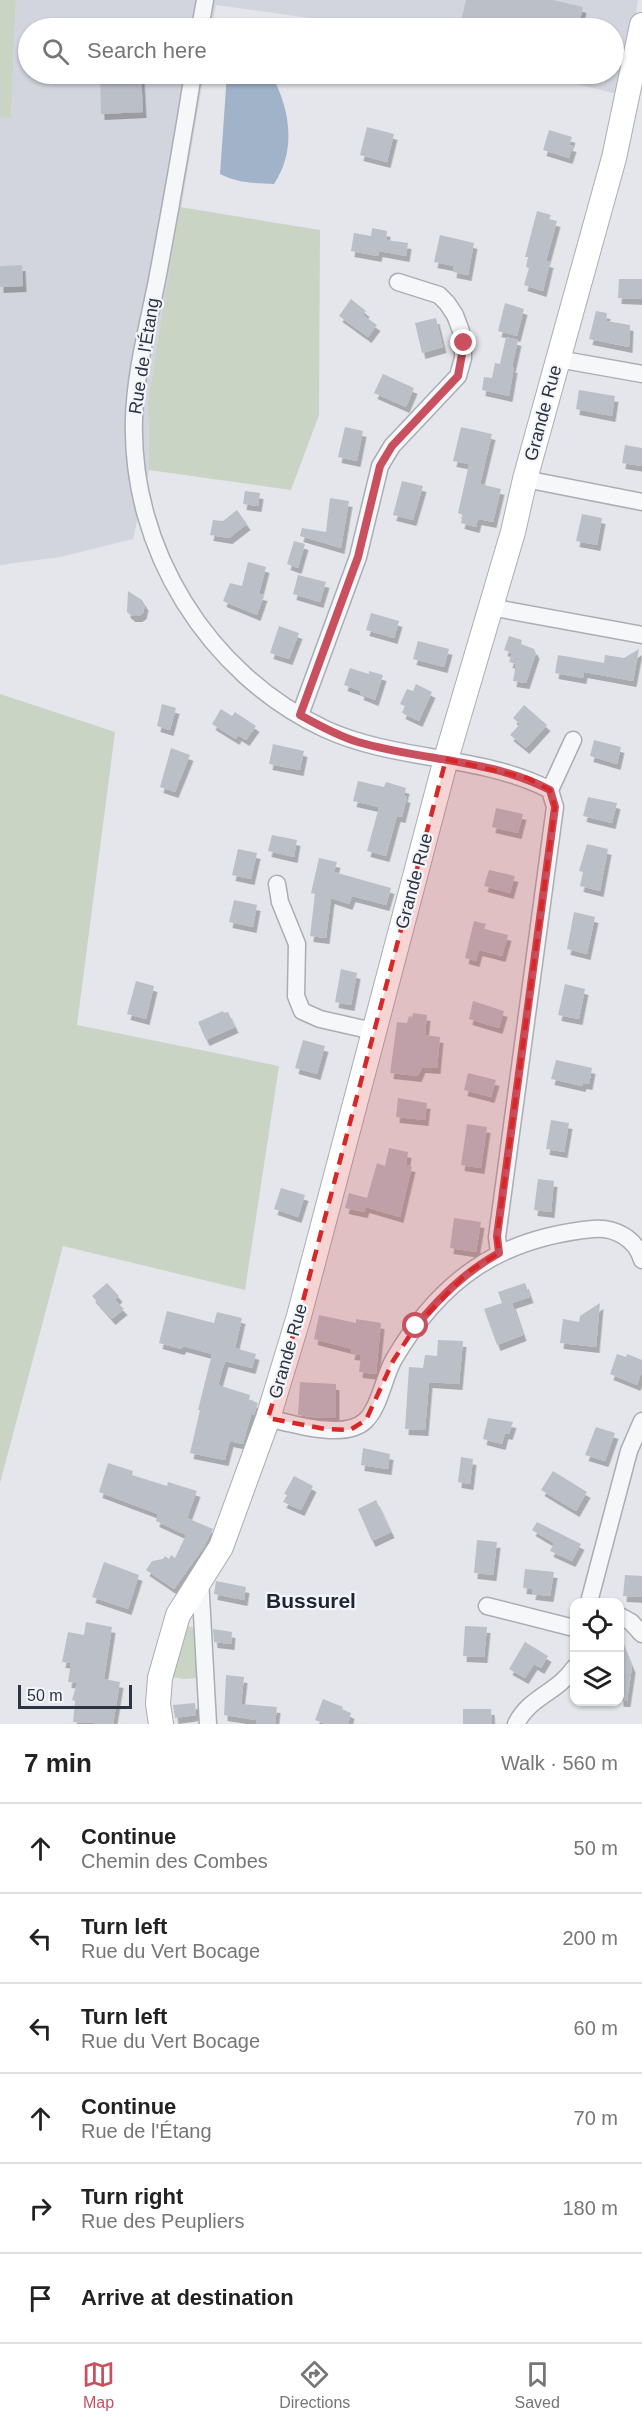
<!DOCTYPE html>
<meta charset="utf-8">
<style>
:root{--surface:#fff;--page:#f6f6f6;--text:#222;--muted:#767676;--line:#e0e0e0;--accent:#c9505f}
body{margin:0;font-family:Helvetica,sans-serif;background:var(--page);color:var(--text)}
.controls{position:absolute;right:18px;bottom:18px;display:grid;overflow:hidden;border-radius:12px;box-shadow:0 2px 4px #0004}
.controls button{width:54px;height:54px;display:grid;place-items:center;padding:0;border:0;border-bottom:2px solid var(--line);background:var(--surface);color:var(--text);font:30px sans-serif}
.scale{position:absolute;left:18px;bottom:15px;width:114px;box-sizing:border-box;padding-left:6px;border:3px solid #2c3443;border-top:0;font-size:16px;line-height:21px;white-space:nowrap;color:#2c3443;-webkit-text-stroke:4px #f3f5f8;paint-order:stroke}
.stop{position:absolute;width:18px;height:18px;margin:-14px;border:4px solid #c9505f;border-radius:50%;background:#fff}
.stop.end{background:#c9505f;border-color:#fff;box-shadow:0 2px 6px #0008}
.list{margin:0;padding:0;list-style:none}
h2{display:flex;justify-content:space-between;align-items:center;height:78px;margin:0;padding:0 24px;font-size:26px}
h2 small{font-size:20px;font-weight:400;color:var(--muted)}
.list li{display:grid;grid-template-columns:39px 1fr auto;gap:18px;align-items:center;box-sizing:border-box;height:90px;padding:0 24px;border-top:2px solid var(--line)}
.list b{display:block;font-size:22px;white-space:nowrap}
.list p{margin:0;font-size:20px;white-space:nowrap;color:var(--muted)}
.list em{font-size:20px;font-style:normal;color:var(--muted)}
.icon{flex:none;width:33px;height:33px;fill:none;stroke:currentColor;stroke-width:2;stroke-linecap:round;stroke-linejoin:round}
.map{position:relative;flex:none;width:642px;height:1724px;overflow:hidden}
.search{position:absolute;background:var(--surface);box-shadow:0 2px 4px #0004;left:18px;right:18px;top:18px;height:66px;display:flex;align-items:center;gap:15px;box-sizing:border-box;padding:0 21px;border-radius:33px;color:var(--muted);font-size:22px}
.sheet{height:618px;background:var(--surface)}
nav{display:flex;justify-content:space-around;align-items:center;box-sizing:border-box;height:84px;border-top:2px solid var(--line);background:var(--surface);font-size:16px;color:var(--muted)}
nav a{display:grid;justify-items:center;gap:3px}
nav .on{color:var(--accent)}
.map>svg:first-child{display:block}
</style>
<div class="map">
<svg width="642" height="1724" viewBox="0 0 642 1724">
<defs>
<filter id="shadow"><feDropShadow dx="3.5" dy="6" stdDeviation="0" flood-color="#0004"/></filter>
</defs>
<rect width="100%" height="100%" fill="#e4e6eb"/>
<path fill="#d2d5dd" d="M16 0H638L625 96 537 74H614V28H361L332 21 216 5 212 28H28V74H204L148 401 149 470 133 539 60 557 0 565V118L11 116Z"/>
<path fill="#c9d4c5" d="M0 0H16L11 117 0 118Z
M180 207 320 230 319 415 291 490 149 470 148 401Z
M0 694 115 732 77 1025 279 1066 245 1290 63 1246 0 1483Z
M189 1626 197 1629 199 1678 184 1679 171 1677 187 1627Z"/>
<path fill="#a1b3c9" d="M246 23H299L301 28H231L236 25Z
M227 74H271C290 108 297 150 274 184 254 183 237 183 220 174Z"/>
<path fill="#bbbfc8" filter="url(#shadow)" d="M466 0H553L583 7 578 28H474L460 25Z
M100 74H141L143 112 101 114Z
M367 127 394 134 387 162 360 155Z
M549 130 572 137 569 145 573 146 569 158 543 150Z
M537 211 551 215 549 219 557 221 546 261 550 262 543 291 524 285 529 268 526 267 528 257H525Z
M372 228 387 231 386 240 408 243 406 256 379 251 378 256 351 251 354 233 371 236Z
M440 235 474 243 468 275 453 272 454 266 434 262Z
M22 265 23 286 0 287V266Z
M619 279H642V299L618 298Z
M351 299 366 311 363 315 377 325 368 337 339 316Z
M505 303 524 309 517 336 498 331Z
M596 311 607 313 606 321 630 325 629 347 589 339Z
M436 318 443 347 422 353 415 323Z
M506 337 518 340 512 367H514L509 396 482 390 484 377 492 378 495 363 500 364Z
M383 374 414 388 406 407 374 393Z
M579 390 615 396 612 416 576 409Z
M345 427 363 431 357 461 338 457Z
M461 427 492 434 480 484 501 489 493 522 478 519 476 527 461 523 463 515 458 513 469 464 453 461Z
M625 445 642 448V466L622 463Z
M402 481 423 486 413 520 393 515Z
M245 491 260 493 258 506 243 504Z
M330 498 349 501 341 548 300 536 302 528 326 532Z
M237 510 247 524 229 538 210 535 213 520 223 521Z
M582 514 602 518 597 545 576 541Z
M294 541 305 544 298 568 287 564Z
M248 562 266 567 259 594 264 595 257 615 223 601 230 583 242 586Z
M298 575 326 582 320 602 293 594Z
M128 591 142 600 145 605 143 613 139 616H132L127 612Z
M371 613 399 621 394 638 366 630Z
M279 626 299 633 289 659 270 653Z
M509 636 522 640 521 644 534 649 536 653 526 683 513 681 516 664 509 662 512 653 504 650Z
M418 641 449 649 444 667 413 659Z
M639 649 633 681 584 672 583 678 555 673 558 655 604 663 605 655 624 658Z
M350 668 369 674V671L383 675 375 700 360 694 361 691 344 685Z
M416 684 432 692 419 721 402 713 405 706 400 704 407 689 413 691Z
M162 704 176 708 170 730 157 726Z
M524 705 547 725 526 748 510 735 520 724 513 718Z
M221 709 232 716 235 712 256 726 246 740 238 735 236 739 212 724Z
M594 740 621 747 617 764 590 756Z
M273 744 304 751 300 770 269 764Z
M171 748 190 755 175 792 160 787Z
M358 781 384 787 386 782 406 788 404 796 407 797 402 817 397 816 386 856 367 851 379 807 353 801Z
M588 797 617 803 612 823 583 816Z
M496 808 523 814 518 833 492 827Z
M272 835 297 840 294 857 268 851Z
M587 844 608 849 600 891 580 886 583 872 579 871Z
M238 849 257 853 251 879 232 875Z
M319 858 337 862 334 872 391 888 386 905 352 896 349 904 331 898 326 938 310 936 315 894 311 893Z
M489 870 515 876 510 893 484 886Z
M234 900 257 905 253 927 229 922Z
M574 912 595 917 587 954 567 949Z
M474 921 486 924 484 929 508 935 502 956 479 950 476 961 465 958Z
M341 969 357 973 351 1005 335 1002Z
M136 981 154 986 146 1019 127 1014Z
M565 984 585 989 579 1019 558 1015Z
M473 1001 504 1011 499 1028 469 1019Z
M223 1011 224 1013 228 1012 235 1027 206 1040 198 1022Z
M413 1013 427 1015 425 1035 440 1037 437 1068 422 1067 418 1076 390 1073 397 1022 407 1023 409 1016 412 1017Z
M303 1040 325 1046 317 1074 295 1068Z
M556 1060 592 1068 589 1084 583 1083 582 1086 551 1079Z
M468 1073 496 1080 491 1097 464 1090Z
M398 1098 427 1103 425 1120 396 1117Z
M551 1120 569 1123 564 1152 546 1149Z
M467 1124 487 1127 481 1168 461 1165Z
M389 1148 408 1152 406 1165 412 1166 400 1217 366 1207 364 1212 345 1208 349 1193 367 1198 377 1163 385 1166Z
M538 1179 554 1181 551 1212 534 1210Z
M281 1188 305 1195 298 1217 274 1209Z
M454 1218 481 1222 476 1252 450 1248Z
M107 1283 119 1296 115 1300 124 1309 112 1319 92 1296Z
M525 1283 530 1297 512 1303 523 1335 497 1345 484 1309 502 1303 498 1292Z
M600 1303 596 1347 560 1343 563 1319 579 1322 580 1316Z
M167 1311 214 1323 217 1312 242 1318 235 1348 256 1354 252 1368 225 1361 218 1385 250 1395 249 1400 258 1403 254 1415H251L243 1444 230 1441 225 1460 190 1453 200 1410H198L212 1354 183 1346 181 1349 159 1343Z
M319 1315 356 1323V1319L381 1323 376 1374 359 1372 361 1355 351 1354 352 1349 314 1339Z
M438 1340 463 1341 459 1384 429 1382 425 1430 405 1429 409 1367 423 1368 425 1355 437 1356Z
M617 1354 626 1357 627 1354 642 1360V1371L637 1385 610 1374Z
M300 1382 336 1384V1418H318L298 1415Z
M488 1418 513 1422 509 1434 505 1433 502 1444 483 1439Z
M596 1427 615 1433 605 1461 585 1455Z
M363 1448 390 1454 388 1469 361 1465Z
M461 1457 473 1459 470 1484 458 1482Z
M108 1463 133 1471 132 1475 167 1486 168 1482 197 1491 187 1518 213 1529 204 1547 174 1589 146 1570 152 1561 163 1559 165 1556 169 1559 171 1555 175 1558 186 1535 156 1521 158 1514 99 1492Z
M553 1471 587 1492 576 1511 541 1490Z
M294 1476 313 1486 301 1510 283 1502 287 1495 284 1494Z
M376 1500 391 1532 372 1541 358 1509Z
M537 1522 581 1544 572 1561 550 1551 554 1543 532 1530Z
M477 1540 497 1542 493 1575 474 1573Z
M104 1562 139 1575 128 1609 92 1597Z
M525 1569 554 1572 550 1596 532 1594 533 1589 523 1588Z
M625 1575 642 1576V1597L623 1596Z
M216 1581 246 1587 244 1600 214 1594Z
M86 1622 112 1627 104 1679 120 1682 113 1724 73 1722 75 1701 72 1700 77 1683 68 1682 71 1663 62 1662 68 1632 84 1635Z
M465 1626 487 1627 484 1657 463 1656Z
M213 1629 232 1632 231 1644 214 1642Z
M620 1638 632 1667 627 1701H620Z
M525 1642 548 1656 541 1668 534 1664 525 1678 509 1669Z
M226 1675 244 1677 241 1704 277 1707 275 1724H256V1720L224 1715Z
M323 1699 343 1707 342 1709 351 1713 348 1724H326L315 1720Z
M195 1703 196 1715 175 1718 173 1705Z
M463 1709H491L492 1724H463Z"/>
<g fill="none" stroke-linecap="round" stroke-linejoin="round">
<g stroke="#a9adb5" stroke-width="19">
<path id="street" d="M200 28 205 0
M193 74C182 143 170 211 157 280 148 326 135 373 134 419 130 549 208 674 325 729 397 762 480 754 550 790L555 807 497 1237 499 1253
M558 359 642 374
M525 479 642 502
M490 607 642 635
M300 715 358 557 380 466 392 446 458 376 463 358V343L461 331 455 315 447 303 439 295 398 282
M550 790 573 740
M277 884 280 902 297 944 296 996 302 1011 320 1019 373 1031
M268 1418C293 1424 345 1440 365 1421 380 1407 384 1376 394 1359 441 1279 500 1238 593 1229 614 1227 636 1238 642 1260
M200 1578 208 1724
M589 1602 629 1451 642 1421
M487 1606 574 1628
M620 1616 631 1622 642 1634
M516 1724C529 1697 557 1693 574 1668"/>
</g>
<g stroke="#a9adb5" stroke-width="26">
<path id="secondary" d="M161 1724 158 1704 160 1678 178 1615 221 1547 268 1418 299 1316 446 759 513 532 525 479 614 158 642 25"/>
</g>
<use href="#street" stroke="#f6f7f9" stroke-width="16"/>
<use href="#secondary" stroke="#fff" stroke-width="24"/>
</g>
<g fill="none" stroke-linecap="round" stroke-linejoin="round">
<path stroke="#c9505f" stroke-width="8" d="M416 1326C440 1297 465 1272 499 1253L497 1236 555 807 550 790C491 759 422 761 358 742 338 736 318 725 300 715L358 557 380 466 392 446 458 376 464 343"/>
</g>
<path fill="#d62828" fill-opacity="0.2" stroke="#d62828" stroke-width="4.5" stroke-dasharray="12 8" stroke-linejoin="round" d="M446 759 527 778 550 790 555 807 497 1237 499 1253 468 1272 416 1326 393 1361 366 1420 350 1430 325 1429 268 1418 299 1316Z"/>
<g text-anchor="middle" dominant-baseline="central" stroke-width="4.5" stroke-linejoin="round" paint-order="stroke">
<g font-size="18" fill="#2c3443" stroke="#f3f5f8">
<text transform="translate(144 356) rotate(-81)">Rue de l'Étang</text>
<text transform="translate(543 413) rotate(-75)">Grande Rue</text>
<text transform="translate(414 881) rotate(-75)">Grande Rue</text>
<text transform="translate(288 1351) rotate(-74)">Grande Rue</text>
</g>
<g font-size="21" font-weight="bold" fill="#1e2534" stroke="#f3f5f8">
<text x="311" y="1600">Bussurel</text>
</g>
</g>
</svg>
<div class="controls">
<button><svg class="icon" aria-label="locate" viewBox="0 0 24 24"><circle cx="12" cy="12" r="6"/><path d="M12 2v4M12 18v4M2 12h4M18 12h4"/></svg></button>
<button><svg class="icon" aria-label="layers" viewBox="0 0 24 24"><path d="M12 4l9 5-9 5-9-5zM3 14l9 5 9-5"/></svg></button>
</div>
<div class="scale">50 m</div>
<div class="stop" style="left:416px;top:1326px"></div>
<div class="stop end" style="left:464px;top:343px"></div>
<div class="search"><svg class="icon" aria-label="search" viewBox="0 0 24 24"><circle cx="10" cy="10" r="6"/><path d="M15 15l6 6"/></svg>Search here</div>
</div>
<section class="sheet">
<h2>7 min<small>Walk · 560 m</small></h2>
<ul class="list">
<li><svg class="icon" aria-label="ahead" viewBox="0 0 24 24"><path d="M12 20V5M6 11l6-6 6 6"/></svg><div><b>Continue</b><p>Chemin des Combes</p></div><em>50 m</em></li>
<li><svg class="icon" aria-label="left" viewBox="0 0 24 24"><path d="M17 20v-9H6M10 6l-5 5 5 5"/></svg><div><b>Turn left</b><p>Rue du Vert Bocage</p></div><em>200 m</em></li>
<li><svg class="icon" aria-label="left" viewBox="0 0 24 24"><path d="M17 20v-9H6M10 6l-5 5 5 5"/></svg><div><b>Turn left</b><p>Rue du Vert Bocage</p></div><em>60 m</em></li>
<li><svg class="icon" aria-label="ahead" viewBox="0 0 24 24"><path d="M12 20V5M6 11l6-6 6 6"/></svg><div><b>Continue</b><p>Rue de l'Étang</p></div><em>70 m</em></li>
<li><svg class="icon" aria-label="right" viewBox="0 0 24 24"><path d="M7 20v-9h11M14 6l5 5-5 5"/></svg><div><b>Turn right</b><p>Rue des Peupliers</p></div><em>180 m</em></li>
<li><svg class="icon" aria-label="arrive" viewBox="0 0 24 24"><path d="M6 21V4h12l-3 4 3 4H6"/></svg><div><b>Arrive at destination</b></div></li>
</ul>
</section>
<nav>
<a class="on"><svg class="icon" aria-label="map" viewBox="0 0 24 24"><path d="M3 6l6-2 6 2 6-2v14l-6 2-6-2-6 2zM9 4v14M15 6v14"/></svg>Map</a>
<a><svg class="icon" aria-label="directions" viewBox="0 0 24 24"><path d="M12 3l9 9-9 9-9-9zM9 14v-3h6M13 9l2 2-2 2"/></svg>Directions</a>
<a><svg class="icon" aria-label="saved" viewBox="0 0 24 24"><path d="M7 4h10v16l-5-4-5 4z"/></svg>Saved</a>
</nav>
